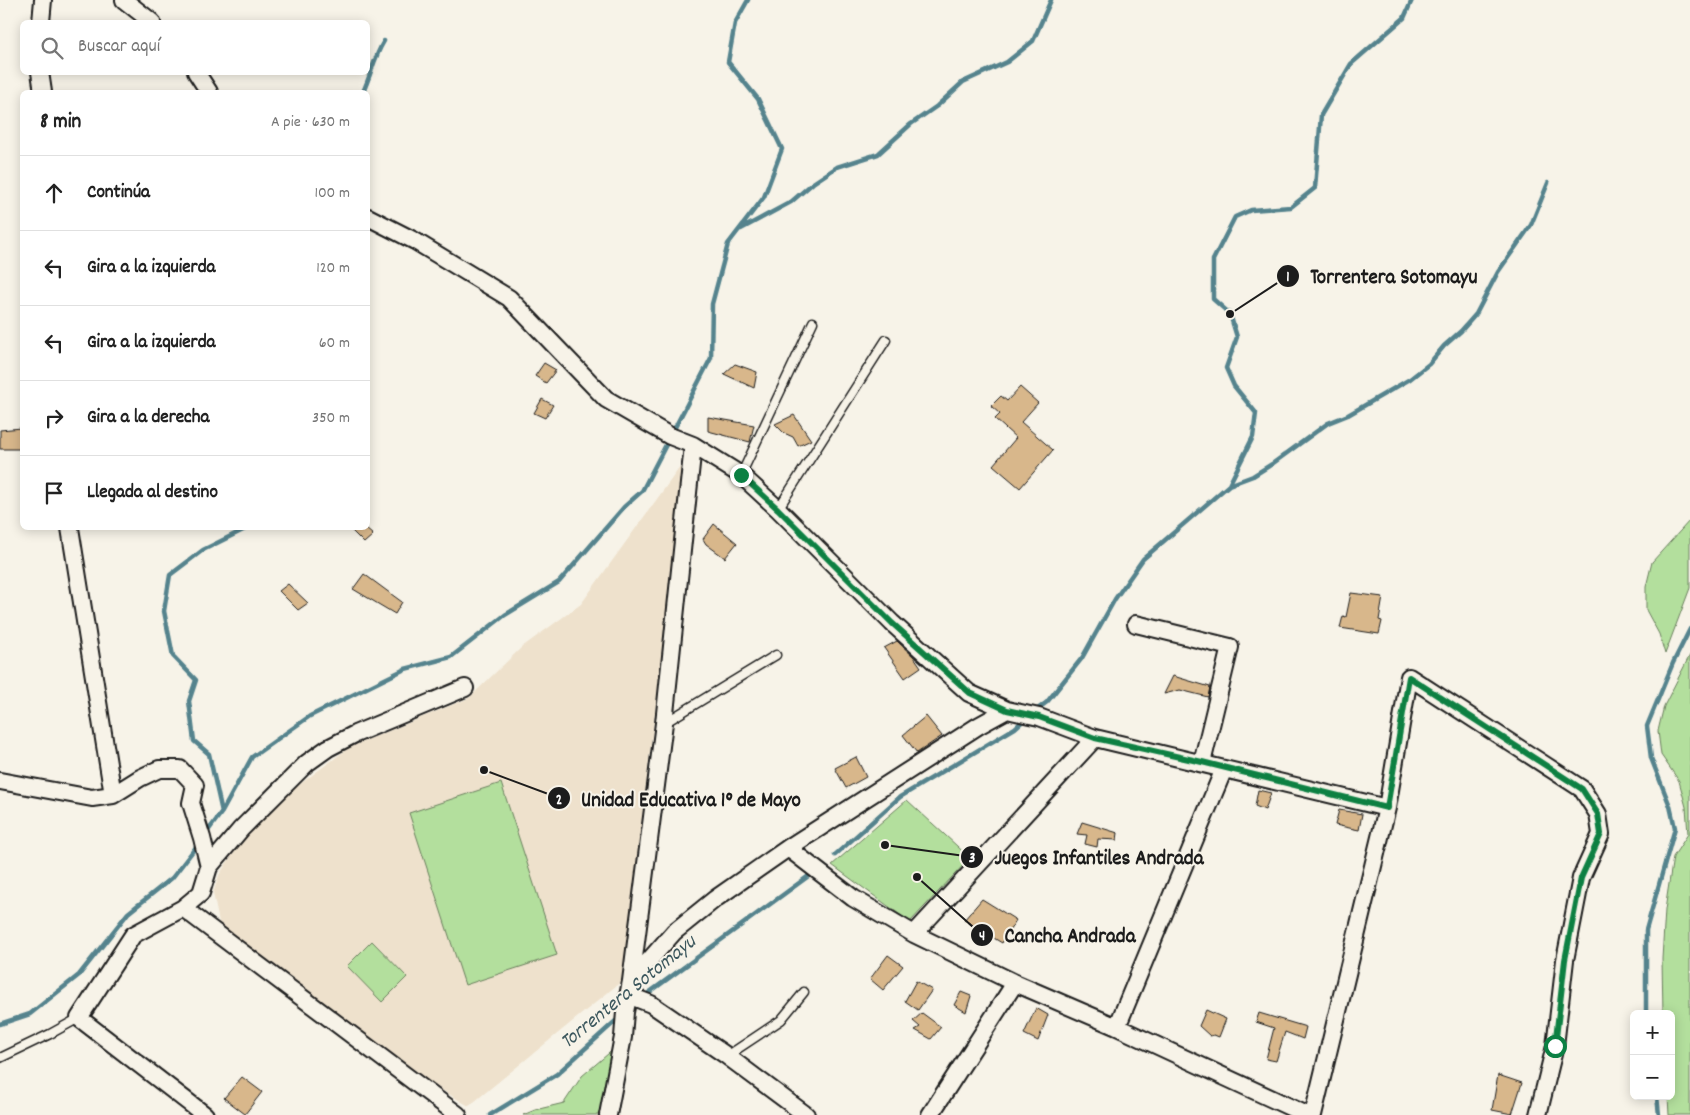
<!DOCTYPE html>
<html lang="es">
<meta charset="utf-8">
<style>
:root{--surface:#fff;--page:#f6f6f6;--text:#222;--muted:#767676;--line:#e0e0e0}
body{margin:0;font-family:Dekko,sans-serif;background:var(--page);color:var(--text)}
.controls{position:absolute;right:15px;bottom:15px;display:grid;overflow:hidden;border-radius:8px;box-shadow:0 2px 12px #0003}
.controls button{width:45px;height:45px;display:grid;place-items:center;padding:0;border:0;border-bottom:1px solid var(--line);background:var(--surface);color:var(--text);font:25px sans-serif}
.stop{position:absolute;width:15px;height:15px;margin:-11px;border:4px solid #0b8043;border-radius:50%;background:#fff}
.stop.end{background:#0b8043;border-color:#fff;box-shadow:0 1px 5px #0008}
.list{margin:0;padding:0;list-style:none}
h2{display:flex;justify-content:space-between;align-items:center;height:65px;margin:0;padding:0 20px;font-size:21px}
h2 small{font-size:16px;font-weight:400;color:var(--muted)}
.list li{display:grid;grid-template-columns:32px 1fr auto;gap:15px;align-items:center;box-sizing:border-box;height:75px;padding:0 20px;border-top:1px solid var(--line)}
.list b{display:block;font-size:19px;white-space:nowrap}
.list em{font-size:16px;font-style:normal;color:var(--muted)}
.icon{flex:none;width:28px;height:28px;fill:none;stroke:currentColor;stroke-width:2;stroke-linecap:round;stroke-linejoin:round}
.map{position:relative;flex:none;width:1690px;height:1115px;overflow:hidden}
.search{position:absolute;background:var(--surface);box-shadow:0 2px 12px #0003;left:20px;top:20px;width:350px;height:55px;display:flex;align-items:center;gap:12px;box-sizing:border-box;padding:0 18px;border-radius:8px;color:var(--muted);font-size:19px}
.panel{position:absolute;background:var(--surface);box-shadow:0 2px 12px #0003;left:20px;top:90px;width:350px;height:440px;border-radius:8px}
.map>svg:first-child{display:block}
</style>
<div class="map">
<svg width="1690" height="1115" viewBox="0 0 1690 1115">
<rect width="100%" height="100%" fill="#f7f3e8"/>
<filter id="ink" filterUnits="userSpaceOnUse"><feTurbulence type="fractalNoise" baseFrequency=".02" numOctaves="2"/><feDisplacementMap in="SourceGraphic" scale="10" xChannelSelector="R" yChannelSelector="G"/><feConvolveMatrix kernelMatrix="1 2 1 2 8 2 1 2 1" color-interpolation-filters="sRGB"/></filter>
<g filter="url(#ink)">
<path fill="#eee1cc" d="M683 463 667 613 622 981 469 1106 416 1075 220 927 213 893 219 875 251 826 288 793 350 747 469 698 522 647 581 604Z"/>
<path fill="#b3df9d" stroke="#687e5c" d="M1690 520V588L1665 654 1659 634 1646 610V587L1652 562Z
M1690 655V1115H1669L1668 1096H1671V1014H1663L1662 959 1665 910 1673 857 1688 834 1686 807 1679 781 1661 755 1658 731 1664 706Z
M501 783 557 955 465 985 409 813Z
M907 800 970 858 910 922 832 865Z
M372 941 407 977 382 1002 347 966Z
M615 1048 601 1115H523L535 1110 564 1103 582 1076Z"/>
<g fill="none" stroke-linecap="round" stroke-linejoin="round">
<path stroke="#54838d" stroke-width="4.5" d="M363 92C371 75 374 57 384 41
M741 229 791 202 813 183 837 167 878 154 911 124 937 106 963 82 1007 62 1033 41 1051 0
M1229 485 1253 476 1272 464 1328 423 1348 415 1367 404 1410 379 1429 364 1444 346 1461 331 1476 314 1498 272 1531 225 1548 183
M1035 711 1047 702 1082 658 1115 599 1143 559 1229 485 1253 437 1256 413 1234 386 1226 368 1237 337 1230 314 1213 299V260L1235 217 1251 210 1291 207 1315 188 1321 115 1351 64 1404 18 1412 0
M222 812 209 754 194 741 189 701 196 680 173 656 164 611 170 575 203 550 247 528
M205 835 222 812 252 757 310 716 405 669 451 657 505 615 559 582 624 507 642 491 711 358 712 304 728 244 764 197 782 149 758 99 728 62 735 23 748 0
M835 855 900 797 1015 728 1025 719
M643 997 810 875
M1646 1014V930L1675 828 1670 806 1651 758 1647 726 1673 663 1690 629
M0 1024 30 1014 79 975 128 913 172 878 199 843
M1657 1096 1659 1115
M490 1115 557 1074 620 1017"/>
</g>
<path fill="#d8b78b" stroke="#1c1c1c" d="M544 363 556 370 546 383 535 376Z
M735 364 757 372 754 388 724 374Z
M1020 387 1038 403 1021 422 1053 450 1020 488 993 465 1016 438 995 419 1000 414 991 406 1001 396 1007 401Z
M542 399 553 405 545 418 534 413Z
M794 415 811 440 798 446 793 437 784 433 775 424Z
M708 417 754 425 750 442 708 431Z
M22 428V449H0V430Z
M714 524 737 543 725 558 706 544 703 539Z
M349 528H365L373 535 364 543Z
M364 574 402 602 395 614 353 589Z
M288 584 308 603 298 610 279 591Z
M1351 593 1383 597 1379 620 1382 621 1379 634 1340 628 1343 616 1346 617Z
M897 641 914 657 921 667 905 678 884 648Z
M1173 676 1210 687 1208 697 1180 690 1164 694Z
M926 716 942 736 917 753 903 735Z
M856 757 866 777 846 788 835 768Z
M1258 790 1271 793 1265 810 1255 806Z
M1339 810 1362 814 1359 830 1335 825Z
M1082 822 1118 833 1117 840 1098 839 1097 847 1085 844 1087 835 1077 834Z
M982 899 1016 920 1002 943 964 920Z
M888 955 903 966 883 990 870 979Z
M916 981 932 990 918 1010 905 1001Z
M961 992 971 996 966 1012 954 1005Z
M1036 1008 1048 1015 1038 1041 1024 1034Z
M1206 1010 1226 1019 1219 1037 1214 1035 1210 1036 1199 1026Z
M922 1013 941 1027 931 1039 915 1030 920 1027 913 1021Z
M1259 1013 1306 1027 1303 1039 1285 1032 1276 1061 1266 1059 1274 1028 1256 1022Z
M1498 1075 1522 1083 1512 1114 1492 1110Z
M242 1077 262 1092 245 1114 224 1098Z"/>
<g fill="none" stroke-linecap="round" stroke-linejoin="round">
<g stroke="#1c1c1c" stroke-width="11">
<path id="lane" d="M741 475 813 322
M778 509 886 340
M666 722 776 655
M727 1056 781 1020 804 992
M0 1058 50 1034 79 1018"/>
</g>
<g stroke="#1c1c1c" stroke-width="20">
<path id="street" d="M124 0 152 22
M41 22 43 0
M40 72 43 92
M196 72 209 92
M368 217 415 241 509 298 606 399 670 436 693 445 741 475 778 509 892 623 969 693 1007 710 1039 717 1095 738 1387 808
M70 528 113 795
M1136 624 1230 647 1202 763
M0 781 92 798 113 795 140 778 159 769H180L195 785 191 803 202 838 209 867
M788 848 853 898 914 934 1015 983 1117 1027 1307 1115
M183 908 458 1115
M914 934 1095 738
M631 981 674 932 715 899 788 848 978 726 1007 710
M628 995 651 1004 727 1056 806 1115
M1117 1027 1224 769
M205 1115 79 1018 133 935 183 908 201 893 209 867 241 829 307 763 328 748 355 734 465 688
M608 1115 623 1037 625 1012 631 981 664 723 693 445
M930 1115 1015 983
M1313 1115 1387 808 1409 677 1582 789 1598 814 1601 834 1581 878 1565 960 1555 1046 1538 1115"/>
</g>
<use href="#lane" stroke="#f7f3e8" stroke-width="8"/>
<use href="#street" stroke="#f7f3e8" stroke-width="16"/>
</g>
</g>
<g fill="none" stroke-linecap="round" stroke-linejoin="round" filter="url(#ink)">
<path stroke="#0b8043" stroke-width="6" d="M741 475 778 509 892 623 970 693 1007 710 1039 717 1095 738 1202 762 1387 808 1409 677 1582 789 1598 814 1601 834 1581 878 1565 960 1555 1046"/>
</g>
<g text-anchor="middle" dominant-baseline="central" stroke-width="4" stroke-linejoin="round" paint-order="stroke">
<g font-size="21" font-style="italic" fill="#3d585e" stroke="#f7f3e8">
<text transform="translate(629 993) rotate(-39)">Torrentera Sotomayu</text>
</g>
</g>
<path fill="none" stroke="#1c1c1c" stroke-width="2" d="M1230 314L1288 276M484 770L559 798M885 845L972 857M917 877L982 935"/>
<g fill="#1c1c1c" stroke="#f7f3e8" stroke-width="2">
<circle cx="1230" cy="314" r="5"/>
<circle cx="484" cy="770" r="5"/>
<circle cx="885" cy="845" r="5"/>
<circle cx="917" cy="877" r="5"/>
<circle cx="1288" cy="276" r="12"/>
<circle cx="559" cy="798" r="12"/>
<circle cx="972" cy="857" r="12"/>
<circle cx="982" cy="935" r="12"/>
</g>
<g font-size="15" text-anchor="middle" font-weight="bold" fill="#fff">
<text x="1288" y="281">1</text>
<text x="559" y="804">2</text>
<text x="972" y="862">3</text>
<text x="982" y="940">4</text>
</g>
<g font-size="21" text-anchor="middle" font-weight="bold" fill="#1c1c1c" stroke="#f7f3e8" stroke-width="4" stroke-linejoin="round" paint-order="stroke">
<text x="1394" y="283">Torrentera Sotomayu</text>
<text x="691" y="806">Unidad Educativa 1° de Mayo</text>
<text x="1099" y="864">Juegos Infantiles Andrada</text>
<text x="1070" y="942">Cancha Andrada</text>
</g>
</svg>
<div class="controls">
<button>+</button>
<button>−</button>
</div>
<div class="stop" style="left:1555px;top:1046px"></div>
<div class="stop end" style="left:741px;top:475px"></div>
<div class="search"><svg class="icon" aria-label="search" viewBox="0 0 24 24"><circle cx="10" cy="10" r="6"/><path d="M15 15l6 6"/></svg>Buscar aquí</div>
<section class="panel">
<h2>8 min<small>A pie · 630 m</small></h2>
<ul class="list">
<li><svg class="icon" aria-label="ahead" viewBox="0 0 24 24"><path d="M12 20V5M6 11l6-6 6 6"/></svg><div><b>Continúa</b></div><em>100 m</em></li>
<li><svg class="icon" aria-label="left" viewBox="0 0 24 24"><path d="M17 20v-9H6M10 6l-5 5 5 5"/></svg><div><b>Gira a la izquierda</b></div><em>120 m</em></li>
<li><svg class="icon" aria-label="left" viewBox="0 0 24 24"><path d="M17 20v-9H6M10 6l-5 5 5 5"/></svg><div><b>Gira a la izquierda</b></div><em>60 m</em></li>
<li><svg class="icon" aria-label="right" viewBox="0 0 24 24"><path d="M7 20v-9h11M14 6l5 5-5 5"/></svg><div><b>Gira a la derecha</b></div><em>350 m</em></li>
<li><svg class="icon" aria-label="arrive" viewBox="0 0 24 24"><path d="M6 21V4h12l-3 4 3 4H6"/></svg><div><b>Llegada al destino</b></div></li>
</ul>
</section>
</div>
